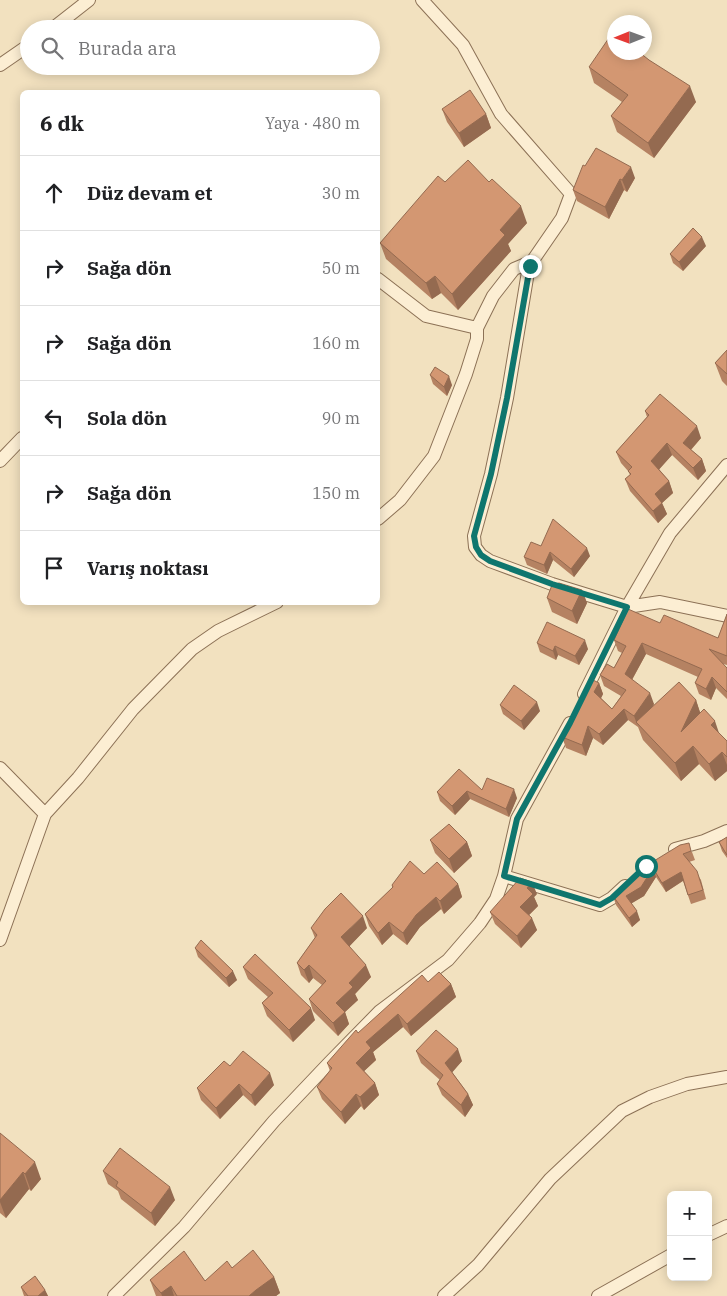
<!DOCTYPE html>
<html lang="tr">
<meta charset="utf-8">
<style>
:root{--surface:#fff;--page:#f6f6f6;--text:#202124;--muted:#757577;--line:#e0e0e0}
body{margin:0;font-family:"IBM Plex Serif",serif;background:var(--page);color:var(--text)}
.controls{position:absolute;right:15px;bottom:15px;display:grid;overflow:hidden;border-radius:8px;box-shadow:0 2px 12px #0003}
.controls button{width:45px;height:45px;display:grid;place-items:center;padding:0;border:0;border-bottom:1px solid var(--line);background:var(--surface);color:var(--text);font:25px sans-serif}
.compass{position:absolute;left:607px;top:15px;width:45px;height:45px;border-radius:50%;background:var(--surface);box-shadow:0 2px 12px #0003;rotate:269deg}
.stop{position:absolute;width:15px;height:15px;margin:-11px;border:4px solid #0f766e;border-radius:50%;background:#fff}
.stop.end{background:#0f766e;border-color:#fff;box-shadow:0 1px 5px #0008}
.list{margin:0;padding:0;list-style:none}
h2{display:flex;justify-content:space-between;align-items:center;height:65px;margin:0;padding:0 20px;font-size:21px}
h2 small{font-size:16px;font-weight:400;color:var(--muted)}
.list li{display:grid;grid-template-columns:32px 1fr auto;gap:15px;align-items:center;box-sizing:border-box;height:75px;padding:0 20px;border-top:1px solid var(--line)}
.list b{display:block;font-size:19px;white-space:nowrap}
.list em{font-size:16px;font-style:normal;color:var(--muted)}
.icon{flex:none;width:28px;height:28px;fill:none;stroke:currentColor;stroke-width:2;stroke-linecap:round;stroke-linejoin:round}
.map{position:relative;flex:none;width:727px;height:1296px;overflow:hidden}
.search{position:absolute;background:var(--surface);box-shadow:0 2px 12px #0003;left:20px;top:20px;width:360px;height:55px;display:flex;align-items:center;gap:12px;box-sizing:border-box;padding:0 18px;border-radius:28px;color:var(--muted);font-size:19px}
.panel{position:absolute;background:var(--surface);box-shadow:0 2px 12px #0003;left:20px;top:90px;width:360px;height:515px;border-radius:8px}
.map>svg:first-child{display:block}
</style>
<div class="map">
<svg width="727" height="1296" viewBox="0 0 727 1296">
<rect width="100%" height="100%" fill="#f2e1bf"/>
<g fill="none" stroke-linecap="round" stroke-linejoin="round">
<g stroke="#8c7156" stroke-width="14">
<path id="minor" d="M422 0 463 45 501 114 571 194 562 218 529 266 507 398 491 474 474 536 475 547 481 555 490 561 552 584 604 600 627 607 660 602 727 616
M52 29 89 0
M0 65 29 45
M378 279 426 316 477 328
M0 461 22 438
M378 519 400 500 434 456 466 374 477 339V328L493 296 514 269 533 261
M584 694 627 607 670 533 727 465
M0 768 45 814
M675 849 704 841 727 831
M504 876 600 905 612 898 625 886
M0 940 45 814 78 778 133 709 192 649 218 631 277 602
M708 1235 727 1226
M114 1296 184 1227 274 1121 330 1062 380 1011 448 960 480 923 496 899 504 876 517 819 570 723
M444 1296 478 1265 550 1179 622 1111 650 1097 687 1084 727 1077
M598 1296 671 1255"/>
</g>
<use href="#minor" stroke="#fceed3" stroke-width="12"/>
</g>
<path fill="#b58262" d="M649 60 696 102 654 158 617 132 611 116 622 102 594 83 589 67Z
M442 109 486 114 491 128 464 147 447 122Z
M585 166 635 178 627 192 624 190 609 219 577 201 573 190Z
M445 182 527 223 508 244 511 251 458 310 441 293 432 299 386 259 380 243Z
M706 246 683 271 673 263 670 254Z
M727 350V386L722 381 715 363Z
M430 375 452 385 447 396 433 384Z
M645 411 701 438 691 450 702 459 706 471 698 480 672 455 659 469 669 481 673 493 662 503 667 514 658 523 630 491 625 479 630 475 628 471 621 463 616 452 647 417Z
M541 546 590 556 574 577 553 560 547 574 527 565 524 557Z
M582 590 587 603 577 624 552 612 547 598Z
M727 614V665L723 664 727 668V699L716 688 711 700 699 694 695 683 698 677 646 654 632 680 654 704 653 706 696 700 700 713 727 741V771L715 781 699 764 681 781 643 740 638 727 628 720 603 745 593 738 586 756 566 748 562 737 599 683 603 694 601 698 612 709 621 696 604 686 600 675 614 668 622 653 618 651 614 640 660 623 718 638Z
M537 643 588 649 579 665 558 655 556 660 540 652Z
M500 705 540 711 524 730 503 714Z
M482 790 517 798 509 817 470 799 455 815 440 801 437 792Z
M727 837V858L722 851 719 842Z
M430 840 467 842 472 856 454 873 435 853Z
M680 845 692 852 695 860 689 862 701 880 706 899 691 904 683 881 666 892 656 877 644 896 631 903 640 920 632 927 616 905 613 896Z
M424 874 458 884 462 897 444 914 441 909 420 927 407 945 393 934 382 945 369 926 365 914 392 888V885Z
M537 894 534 897 538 906 529 915 537 930 521 948 495 924 490 912Z
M311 928H367L349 946 371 977 355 994 358 1000 345 1012 349 1024 338 1036 313 1011 309 999 322 985 313 978 309 983 301 975 297 963 315 938Z
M195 948 237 980 229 987 198 957Z
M243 967 315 1020 293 1042 267 1016 262 1003 268 997 248 979Z
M428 982 451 984 456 997 411 1036 403 1027 373 1052 376 1060 364 1071 375 1083 379 1095 364 1110 361 1106 345 1124 322 1099 317 1087 330 1071 327 1063 358 1033Z
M416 1051 462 1061 452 1072 468 1094 473 1105 465 1117 442 1095 437 1084 440 1080 421 1063Z
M230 1066 274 1085 255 1106 243 1095 220 1119 201 1100 197 1088Z
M0 1133 41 1179 31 1191 29 1189 6 1218 0 1213Z
M103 1171 175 1200 155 1226 121 1199 118 1191 108 1184Z
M274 1277 280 1293 276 1296H156L150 1280 205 1281Z
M21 1287 45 1290 48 1296H24Z"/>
<path fill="#946a50" d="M690 86 696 102 654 158 648 143Z
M486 114 491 128 464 147 459 133Z
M631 167 635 178 627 192 622 180Z
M620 179 624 190 609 219 605 207Z
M521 206 527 223 508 244 511 251 458 310 452 294 500 230Z
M702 237 706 246 683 271 679 262Z
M435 276 441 293 432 299 426 283Z
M449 376 452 385 447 396 444 387Z
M697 426 701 438 687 454 683 443Z
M667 443 672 455 656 473 651 461Z
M702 459 706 471 698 480 693 468Z
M669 481 673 493 662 503 667 514 658 523 653 511 655 494Z
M587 548 590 556 574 577 571 569Z
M550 552 553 560 547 574 544 565Z
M582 590 587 603 577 624 572 611Z
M585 640 588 649 579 665 575 656Z
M642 643 646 654 629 685 625 674Z
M555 646 558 655 556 660 553 651Z
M712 677 716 688 711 700 706 689Z
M599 683 603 694 598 704 594 692Z
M650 693 654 704 639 725 636 722 638 727 634 716Z
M696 700 702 718 681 732Z
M537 702 540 711 524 730 521 721Z
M624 709 628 720 603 745 599 734Z
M715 721 721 739 711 725Z
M588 726 593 738 586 756 582 745Z
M693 746 699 764 681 781 675 763Z
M722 752 727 765V771L715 781 709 764Z
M514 789 517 798 509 817 506 809Z
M467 791 470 799 455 815 452 806Z
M467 842 472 856 454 873 449 859Z
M653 868 656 877 644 896 629 905 626 896Z
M681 872 684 880 666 892 662 883Z
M532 882 537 894 534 897 538 906 525 919 520 907 527 888Z
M458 884 462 897 444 914 440 901Z
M436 897 441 909 420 927 407 945 403 933 416 915Z
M637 911 640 920 632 927 629 918Z
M363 916 367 928 346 950 341 937Z
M532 918 537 930 521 948 517 936Z
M389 922 393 934 382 945 378 933Z
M309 965 313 978 309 983 304 970Z
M366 965 371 977 355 994 358 1000 345 1012 349 1024 338 1036 333 1023 336 1003 349 983Z
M233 971 237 980 229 987 226 978Z
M451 984 456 997 411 1036 407 1024Z
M311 1008 315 1020 293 1042 289 1030Z
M398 1014 403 1027 373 1052 376 1060 360 1075 356 1063 366 1042Z
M458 1049 462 1061 450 1075 445 1063Z
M270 1073 274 1085 255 1106 251 1095Z
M375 1083 379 1095 364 1110 360 1097Z
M239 1084 243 1095 220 1119 216 1108Z
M356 1094 361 1106 345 1124 341 1112Z
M468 1094 473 1105 465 1117 461 1105Z
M35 1162 41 1179 31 1191 25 1174Z
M23 1172 29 1189 6 1218 0 1202V1200Z
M170 1187 175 1200 155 1226 151 1213Z
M274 1277 280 1293 276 1296H249L256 1290Z
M171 1286 174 1296H162L161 1293Z
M45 1290 48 1296H38Z"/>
<path fill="#d39772" stroke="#946a50" d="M613 32 614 33V52H639L649 60 690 86 648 143 611 116 628 95 589 67Z
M470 90 486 114 459 133 442 109Z
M596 148 631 167 622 180 620 179 605 207 573 190 583 165 585 166Z
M468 160 489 182 492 179 521 206 500 230 505 235 452 294 435 276 426 283 380 243 438 176 445 182Z
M693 228 702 237 679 262 670 254Z
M727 350V374L715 363Z
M435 367 449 376 444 387 430 375Z
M660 394 697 426 683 443 702 459 693 468 667 443 651 461 669 481 655 494 662 503 653 511 625 479 631 474 628 471 632 467 616 452 649 415 645 411Z
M553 519 587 548 571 569 550 552 544 565 524 557 531 542 541 546Z
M559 583 582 590 572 611 547 598 552 585Z
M628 609 660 623 664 615 718 638 727 614V656L709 649 727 668V692L712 677 706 689 695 683 702 669 642 643 625 674 650 693 634 716 624 709 599 734 588 726 582 745 562 737 591 679 599 683 594 692 612 709 626 690 600 675 607 664 614 668 626 646 614 640Z
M547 622 585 640 575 656 555 646 553 651 537 643Z
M679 682 696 700 681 732 704 709 715 721 711 725 727 741V757L722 752 709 764 693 746 675 763 636 722Z
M514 685 537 702 521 721 500 705Z
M459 769 482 790 487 778 514 789 506 809 467 791 452 806 437 792Z
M449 824 467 842 449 859 430 840Z
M727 837V855L719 842Z
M689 843 691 851 683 854 697 871 703 890 688 895 681 872 662 883 653 868 641 887 626 896 637 911 629 918 613 896 649 864 680 845Z
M410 861 424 874 437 862 458 884 440 901 436 897 416 915 403 933 389 922 378 933 365 914 393 887 392 885Z
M520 878 532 882 527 888 533 894 520 907 532 918 517 936 490 912Z
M341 893 363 916 341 937 366 965 349 983 353 987 336 1003 345 1012 333 1023 309 999 326 981 309 965 304 970 297 963 317 935 311 928 325 909Z
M201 940 233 971 226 978 195 948Z
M255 954 311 1008 289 1030 262 1003 273 993 243 967Z
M439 972 451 984 407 1024 398 1014 366 1042 371 1048 356 1063 375 1083 360 1097 356 1094 341 1112 317 1087 332 1068 327 1063 356 1030 358 1033 422 975 428 982Z
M436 1030 458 1049 445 1063 468 1094 461 1105 437 1084 443 1075 416 1051Z
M243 1051 270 1073 251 1095 239 1084 216 1108 197 1088 224 1061 230 1066Z
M0 1133 35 1162 25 1174 23 1172 0 1200Z
M120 1148 170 1187 151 1213 116 1186 118 1182 103 1171Z
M253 1250 274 1277 256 1290 249 1296H177L171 1286 161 1293 150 1280 184 1251 205 1281 227 1261 232 1268Z
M35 1276 45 1290 38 1296H28L21 1287Z"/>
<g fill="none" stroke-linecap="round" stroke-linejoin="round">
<path stroke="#0f766e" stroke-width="6" d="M530 266 507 398 491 474 474 536 476 547 481 555 490 561 552 584 627 607 570 723 517 819 504 876 600 905 612 898 646 866"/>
</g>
</svg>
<div class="controls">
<button>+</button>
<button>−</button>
</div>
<svg class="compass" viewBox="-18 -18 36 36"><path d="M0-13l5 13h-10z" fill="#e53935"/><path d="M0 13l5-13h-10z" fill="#757577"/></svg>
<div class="stop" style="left:646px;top:866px"></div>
<div class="stop end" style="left:530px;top:266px"></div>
<div class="search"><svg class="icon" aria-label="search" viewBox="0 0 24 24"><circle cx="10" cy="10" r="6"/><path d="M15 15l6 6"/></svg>Burada ara</div>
<section class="panel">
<h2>6 dk<small>Yaya · 480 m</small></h2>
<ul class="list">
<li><svg class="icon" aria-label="ahead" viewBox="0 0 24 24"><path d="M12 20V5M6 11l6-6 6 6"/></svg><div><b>Düz devam et</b></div><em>30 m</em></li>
<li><svg class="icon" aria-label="right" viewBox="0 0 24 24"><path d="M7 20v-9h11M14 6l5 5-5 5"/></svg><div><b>Sağa dön</b></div><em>50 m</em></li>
<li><svg class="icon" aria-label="right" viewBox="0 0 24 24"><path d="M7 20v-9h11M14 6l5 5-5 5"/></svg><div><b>Sağa dön</b></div><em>160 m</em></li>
<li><svg class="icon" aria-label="left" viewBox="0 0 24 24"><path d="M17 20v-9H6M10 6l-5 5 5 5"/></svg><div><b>Sola dön</b></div><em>90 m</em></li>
<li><svg class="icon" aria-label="right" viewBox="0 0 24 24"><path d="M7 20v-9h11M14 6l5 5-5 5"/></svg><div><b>Sağa dön</b></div><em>150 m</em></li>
<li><svg class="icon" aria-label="arrive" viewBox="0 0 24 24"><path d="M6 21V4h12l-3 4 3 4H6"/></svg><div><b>Varış noktası</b></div></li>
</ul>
</section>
</div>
